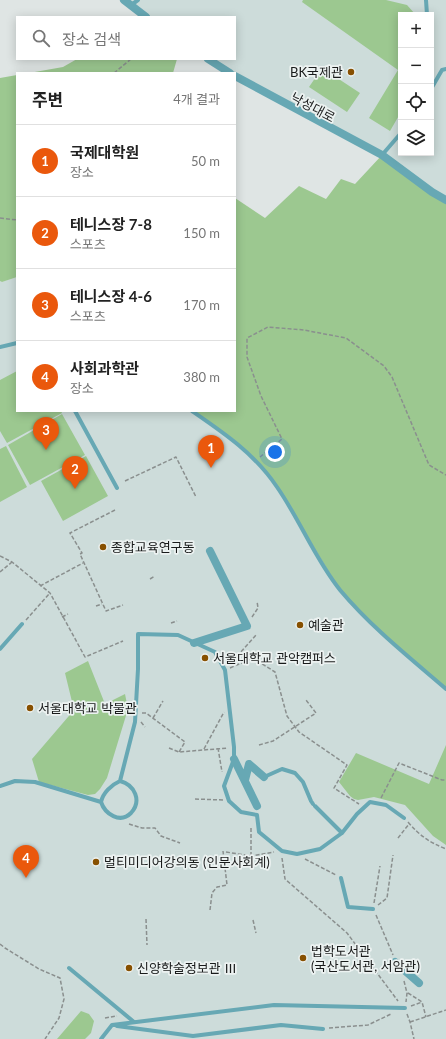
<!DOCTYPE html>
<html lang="ko">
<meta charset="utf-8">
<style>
:root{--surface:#fff;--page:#f6f6f6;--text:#222;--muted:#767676;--line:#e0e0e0;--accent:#ea580c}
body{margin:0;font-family:Lato,"Noto Sans KR",sans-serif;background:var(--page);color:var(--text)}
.controls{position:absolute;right:12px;top:12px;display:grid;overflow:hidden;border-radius:0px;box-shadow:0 2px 10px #0003}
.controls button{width:36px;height:36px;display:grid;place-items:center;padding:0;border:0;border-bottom:1px solid var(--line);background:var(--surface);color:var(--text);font:20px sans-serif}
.you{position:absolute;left:275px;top:452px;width:14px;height:14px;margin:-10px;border:3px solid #fff;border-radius:50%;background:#1a73e8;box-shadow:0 0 0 6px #1a73e833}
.badge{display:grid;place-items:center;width:26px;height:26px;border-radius:50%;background:var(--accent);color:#fff;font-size:13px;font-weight:700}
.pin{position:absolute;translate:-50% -33px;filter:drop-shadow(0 1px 2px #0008)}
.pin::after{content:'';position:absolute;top:21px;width:14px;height:12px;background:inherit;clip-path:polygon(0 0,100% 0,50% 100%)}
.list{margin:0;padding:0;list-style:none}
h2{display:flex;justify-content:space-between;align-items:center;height:52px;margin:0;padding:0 16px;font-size:17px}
h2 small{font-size:13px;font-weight:400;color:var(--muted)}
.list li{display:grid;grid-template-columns:26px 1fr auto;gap:12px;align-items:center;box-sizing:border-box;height:72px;padding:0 16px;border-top:1px solid var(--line)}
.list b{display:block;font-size:15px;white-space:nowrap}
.list p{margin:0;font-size:13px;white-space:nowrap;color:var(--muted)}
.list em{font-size:13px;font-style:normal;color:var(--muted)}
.icon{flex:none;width:22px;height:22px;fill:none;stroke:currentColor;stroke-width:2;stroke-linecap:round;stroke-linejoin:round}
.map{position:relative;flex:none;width:446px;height:1039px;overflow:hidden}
.search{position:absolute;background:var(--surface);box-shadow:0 2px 10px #0003;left:16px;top:16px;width:220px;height:44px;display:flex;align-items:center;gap:10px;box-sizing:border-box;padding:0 14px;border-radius:0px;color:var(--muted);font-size:15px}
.panel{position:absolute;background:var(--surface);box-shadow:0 2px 10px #0003;left:16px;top:72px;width:220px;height:340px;border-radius:0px}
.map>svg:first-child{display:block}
</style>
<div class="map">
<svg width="446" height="1039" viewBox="0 0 446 1039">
<rect width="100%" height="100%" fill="#dfe5e4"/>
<path fill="#cddcda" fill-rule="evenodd" d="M124 0H446V200L382 155 208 59H235V17H146ZM401 15H431V153H401Z
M17 277V411H192L249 454 446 689V1039H0V281L2 282Z"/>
<path fill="#9cc890" d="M303 0H386L407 5 415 14 401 15V112L390 131 369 118 398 70 302 2Z
M77 59H177L173 73H29L63 67Z
M322 68 360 93 347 112 309 87Z
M17 75V277L2 282 0 281V78Z
M382 155 446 200V689L375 626 340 590 278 488 249 454 192 411H235V198L265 218 299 186 326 199 341 179 355 184Z
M17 371V411H61L62 413 7 443 0 431V380Z
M62 414 85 455 30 485 8 445Z
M6 446 27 487 0 502V449Z
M86 456 108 496 63 521 41 481Z
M88 661 105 704 125 694 128 709 107 778 100 789 95 794 88 795 39 782 32 759 74 710 65 673Z
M446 745V845L433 836 405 805 374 797 358 800 354 799 350 796 339 782 356 753 429 784Z
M81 1011 89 1014 94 1021 91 1033 85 1039H57Z"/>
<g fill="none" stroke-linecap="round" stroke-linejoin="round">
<path stroke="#8a8f8e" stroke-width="1.5" stroke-dasharray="4 2" stroke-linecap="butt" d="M114 73 131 59
M0 218 17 220
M260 457 282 439 261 396 247 357V338L268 327 304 330 346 338 384 366 392 377 429 465 446 475
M125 481 176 457 196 497
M115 510 70 533 82 553 80 554 106 611 123 605
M0 556 12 562 50 593 85 657 123 641
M0 572 12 562
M150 579 155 576
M40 586 83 563
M96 606 102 604
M62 617 68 614
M252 617 258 608 257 601
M26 620 50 593
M171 623 177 621
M229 665 257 634
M230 668 253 658 275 672 287 716 299 732 347 765 334 788 359 804
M142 713H146L185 742 179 752
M153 718 163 701
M141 722 145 727
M259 745 273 741 316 713 306 700
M169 748 179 752 228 748
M218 748 222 772
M204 749 224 712
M381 798 399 763 442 780H446
M195 799 223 800
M408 822C420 836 429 842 446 849
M129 824 142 828H155L161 836 180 843
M251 828V856
M398 838 409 824
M226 852 251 856 274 852
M282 858 285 879 347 933 398 1001
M305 859 336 875
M374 903 380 866
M378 905 387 898 393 855
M210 910 212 893 217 887 227 885 223 851
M376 915 393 955
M146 919 147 945
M253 920 256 933
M0 944 5 948 39 969 60 978 64 999 59 1018 45 1039
M404 981 407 993 406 1002
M408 993 422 1002 426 1017
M411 1006 422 1002
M407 1014 410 1022 414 1039
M105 1018 117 1016
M410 1022 446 1010
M329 1028 368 1025 391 1014"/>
<path stroke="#67a8b4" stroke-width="4" d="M426 0 427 15
M131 5 138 0
M431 89 442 70 446 69
M382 155 401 133
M0 347 17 343
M75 411 117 488
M192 411C224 433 255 454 277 487 300 520 315 559 340 590 371 627 410 658 446 689
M0 649 22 624
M264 777 282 769 295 773 303 782 311 801 313 804
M120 781 135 722 138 669V634L178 635 215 652 225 670 234 747V759L224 786 229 801 241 812 257 815 259 832 282 851 297 854 320 849 342 833 357 814 370 802 386 805 404 818
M120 781C135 785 142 801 131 813 120 824 105 814 101 802 103 793 111 785 120 781Z
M0 786 15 781 35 782 101 802
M315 806 342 833
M341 878 348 907 373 909
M69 968 134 1022
M117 1026 193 1036 281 1025 323 1029
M101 1039 112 1025 274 1005 405 1008"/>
<path stroke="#67a8b4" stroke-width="8" d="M124 0 146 17
M208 59 230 73
M235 76 382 155 432 192 446 200
M194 643 247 626 210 551
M234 759 257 806
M245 780 249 764 264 777
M395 962 419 983"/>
</g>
<g fill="#875000" stroke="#ecf2f1" stroke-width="1.5">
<circle cx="351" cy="72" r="4"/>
<circle cx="103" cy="547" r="4"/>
<circle cx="300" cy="625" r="4"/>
<circle cx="205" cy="658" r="4"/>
<circle cx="30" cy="708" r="4"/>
<circle cx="96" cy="862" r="4"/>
<circle cx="303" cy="958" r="4"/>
<circle cx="129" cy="968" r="4"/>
</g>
<g text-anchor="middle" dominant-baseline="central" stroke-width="3.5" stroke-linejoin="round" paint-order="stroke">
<g font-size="13" fill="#191b1b" stroke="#ecf2f1" text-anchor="start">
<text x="343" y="72" text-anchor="end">BK국제관</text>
<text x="111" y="547">종합교육연구동</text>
<text x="308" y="625">예술관</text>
<text x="213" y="658">서울대학교 관악캠퍼스</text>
<text x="38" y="708">서울대학교 박물관</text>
<text x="104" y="862">멀티미디어강의동 (인문사회계)</text>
<text x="311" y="951">법학도서관<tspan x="311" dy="15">(국산도서관, 서암관)</tspan></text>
<text x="137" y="968">신양학술정보관 Ⅲ</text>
</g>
<g font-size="13" fill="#191b1b" stroke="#ecf2f1">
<text transform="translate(313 107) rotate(28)">낙성대로</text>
</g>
</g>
</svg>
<div class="controls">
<button>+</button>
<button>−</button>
<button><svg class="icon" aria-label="locate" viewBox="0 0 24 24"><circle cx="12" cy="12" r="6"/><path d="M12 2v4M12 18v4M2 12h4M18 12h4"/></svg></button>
<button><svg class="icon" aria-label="layers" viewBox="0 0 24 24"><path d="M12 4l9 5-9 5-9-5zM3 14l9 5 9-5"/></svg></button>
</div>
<div class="you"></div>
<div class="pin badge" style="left:211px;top:468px">1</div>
<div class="pin badge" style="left:75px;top:489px">2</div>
<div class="pin badge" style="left:46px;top:450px">3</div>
<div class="pin badge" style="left:26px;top:878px">4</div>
<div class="search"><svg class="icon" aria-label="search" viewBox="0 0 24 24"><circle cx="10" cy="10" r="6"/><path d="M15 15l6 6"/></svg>장소 검색</div>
<section class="panel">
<h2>주변<small>4개 결과</small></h2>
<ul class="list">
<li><span class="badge">1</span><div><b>국제대학원</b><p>장소</p></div><em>50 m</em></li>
<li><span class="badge">2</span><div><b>테니스장 7-8</b><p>스포츠</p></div><em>150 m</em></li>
<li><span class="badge">3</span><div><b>테니스장 4-6</b><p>스포츠</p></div><em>170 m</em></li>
<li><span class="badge">4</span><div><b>사회과학관</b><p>장소</p></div><em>380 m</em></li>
</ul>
</section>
</div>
